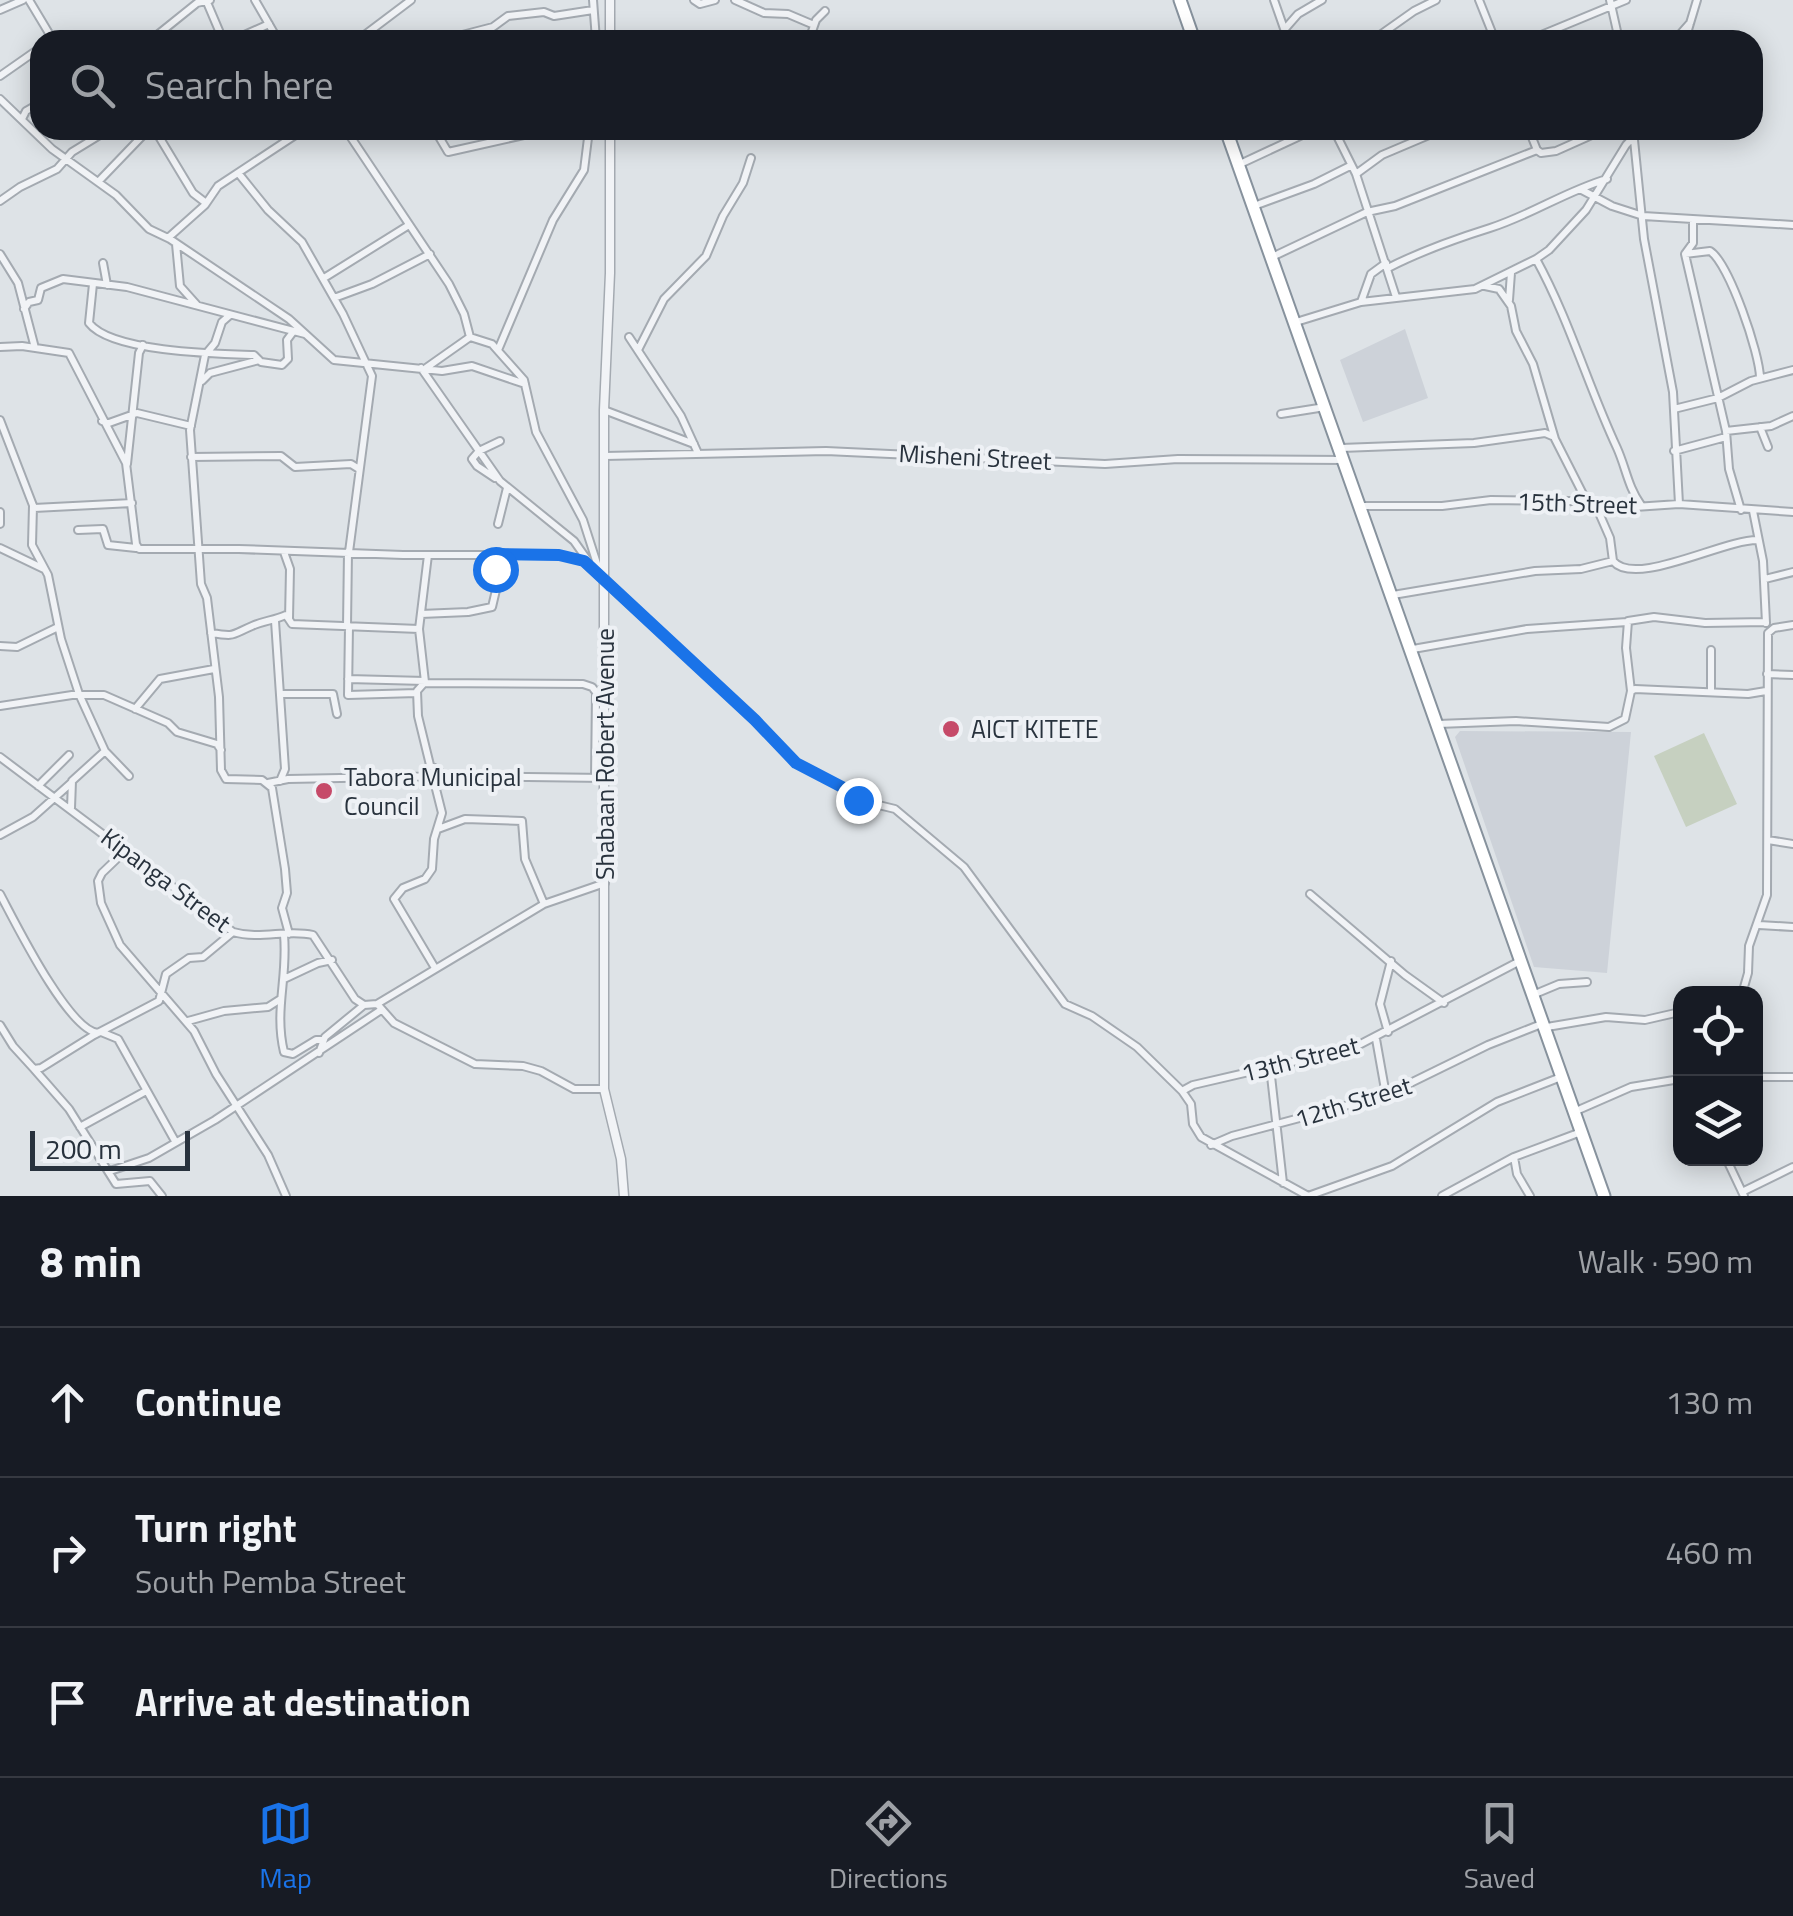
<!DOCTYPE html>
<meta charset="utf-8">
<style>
:root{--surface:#171b24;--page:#20242c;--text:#f1f3f6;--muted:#9ea1a6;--line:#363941;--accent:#1a73e8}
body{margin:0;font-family:"Titillium Web",sans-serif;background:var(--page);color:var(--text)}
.controls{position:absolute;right:30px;bottom:30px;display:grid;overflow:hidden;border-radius:20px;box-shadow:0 5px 25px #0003}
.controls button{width:90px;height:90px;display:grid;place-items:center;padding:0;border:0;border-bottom:2px solid var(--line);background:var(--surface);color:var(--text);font:50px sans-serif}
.scale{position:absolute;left:30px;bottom:25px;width:160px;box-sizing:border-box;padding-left:10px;border:5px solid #28323d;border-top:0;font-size:28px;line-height:35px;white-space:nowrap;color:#28323d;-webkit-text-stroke:8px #eef1f5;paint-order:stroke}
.stop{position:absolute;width:30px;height:30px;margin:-22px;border:8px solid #1a73e8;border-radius:50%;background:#fff}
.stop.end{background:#1a73e8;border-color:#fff;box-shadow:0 2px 10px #0008}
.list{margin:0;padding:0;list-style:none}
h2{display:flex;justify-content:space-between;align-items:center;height:130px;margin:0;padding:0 40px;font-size:42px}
h2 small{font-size:32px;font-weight:400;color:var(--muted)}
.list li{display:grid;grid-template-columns:65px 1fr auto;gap:30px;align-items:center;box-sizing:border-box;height:150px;padding:0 40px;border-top:2px solid var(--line)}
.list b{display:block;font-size:38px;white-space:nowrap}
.list p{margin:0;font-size:32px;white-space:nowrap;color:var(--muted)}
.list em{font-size:32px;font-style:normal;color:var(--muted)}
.icon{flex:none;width:55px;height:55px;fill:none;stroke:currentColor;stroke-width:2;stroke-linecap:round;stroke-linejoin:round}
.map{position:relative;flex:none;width:1793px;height:1196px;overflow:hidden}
.search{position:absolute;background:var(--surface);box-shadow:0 5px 25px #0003;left:30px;right:30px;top:30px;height:110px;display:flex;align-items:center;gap:25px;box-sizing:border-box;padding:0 35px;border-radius:30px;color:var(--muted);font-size:38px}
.sheet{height:580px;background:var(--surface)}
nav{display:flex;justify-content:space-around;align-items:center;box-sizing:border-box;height:140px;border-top:2px solid var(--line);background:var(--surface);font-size:28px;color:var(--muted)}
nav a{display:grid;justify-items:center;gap:5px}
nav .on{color:var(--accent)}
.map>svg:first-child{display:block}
</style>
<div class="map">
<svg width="1793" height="1196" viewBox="0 0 1793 1196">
<rect width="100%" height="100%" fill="#dee3e7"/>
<path fill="#cdd2d9" d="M1405 329 1428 398 1363 422 1340 360Z
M1460 731 1631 732 1607 973 1534 967 1455 737Z"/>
<path fill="#c6d0c0" d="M1704 733 1737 804 1686 827 1654 756Z"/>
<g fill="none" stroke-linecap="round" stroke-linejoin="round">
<g stroke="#a4aab1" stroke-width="10">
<path id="minor" d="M29 0 53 40
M206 0 223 40
M255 0 278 40
M593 0 596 40
M694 0 700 4 715 0
M735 0 764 13 788 14 814 25
M1274 0 1288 40
M1479 0 1495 40
M1610 0 1619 40
M0 10 23 0
M1284 30 1298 14 1322 0
M151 40 197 3 210 0
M233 40 269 24
M358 40 411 0
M443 40 493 27 508 16 544 12 554 16 593 10
M809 40 816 20 825 11
M1373 40 1414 11 1436 0
M1529 40 1626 0
M1675 40 1690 23
M1685 40 1697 0
M0 76 40 48
M0 99 52 149 116 195 149 229 170 239 289 319 334 360 442 371 472 366 525 384
M22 119 26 111 40 103
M155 130 193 193 206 203
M346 130 449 284 464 314 470 337 492 344 524 380 536 432 583 520 600 573
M435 130 448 152 546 130
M1334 130 1356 174 1396 297
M1529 130 1537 150 1541 153 1556 151 1603 130
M1633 130 1644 239 1673 392 1679 504
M1240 164 1313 130
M239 174 268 210 302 242 343 314 372 376 349 552
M1356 174 1382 155 1441 130
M98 182 148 130
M1580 189 1612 206 1643 216 1793 225
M0 201 20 187 57 169 72 152 108 130
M1254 206 1314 184 1350 166
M1693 220V243L1685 254 1726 431 1729 469 1741 510
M168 238 205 205 218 186 303 130
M176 244 180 286 197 305
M0 254 18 283 35 348
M1685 254 1710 251C1729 263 1760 354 1760 378
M1272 257 1367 212 1395 206 1537 150
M1536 259C1569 319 1588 386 1617 448 1626 468 1628 487 1641 505
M103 263 107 285
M1388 268C1421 251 1455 239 1490 228 1531 215 1566 191 1607 179
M324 278 409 225
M93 284 89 323C111 352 217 354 254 355L261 362 282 365 288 359 287 340 293 332
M1485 286 1499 289 1511 306 1516 331 1533 364 1555 439 1587 502
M334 298 372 284 430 254
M1509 300 1511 273
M1361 302 1371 274 1386 263
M24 309 29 302 38 300 41 288 63 279 127 287 305 334
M230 315 222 322 215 343 205 355 190 430 201 584 207 598 219 697 221 770 226 779 262 780 272 788 285 869 287 893 282 908 289 934
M1296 322 1361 302 1475 289 1536 259 1549 250 1586 210 1626 145 1640 130
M629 337 681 416 697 451
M0 347 22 346 69 353 126 463 136 544 139 549H239L403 555H559L583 561 755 720 796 763 844 788 858 800 895 809 964 867 1065 1004 1092 1016 1137 1047 1182 1091 1191 1104 1193 1124 1201 1137 1308 1196
M498 350 553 220 584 170 589 130
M638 350 664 299 706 256 723 216 743 183 751 158
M421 368 500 481 574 541 591 565
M426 368 470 337
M202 381 210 373 259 360
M1674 409 1718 398 1751 381 1793 370
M604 410 694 444
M1281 414 1325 407
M0 420 34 508 132 503
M102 421 109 423 137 413 191 426
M1760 427 1768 447
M1726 431 1771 426 1793 416
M1341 448 1474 443 1545 433 1552 436
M1674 451 1726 437
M605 456 826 451 1105 464 1178 459 1344 460
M191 457 281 456 295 467 351 464 359 469
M127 464 139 353 143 345
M495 478 477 466 472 459 479 451 500 441
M33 506 32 545 48 575 61 639 79 694 105 751 129 776
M1361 506H1442L1491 500 1570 501 1620 508 1679 504 1793 512
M1596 506 1610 538 1613 561C1635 588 1724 539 1758 540
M1753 511 1763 561 1766 623
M0 512V524
M498 524 507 488
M78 530 103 529 108 545 136 548
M0 548 44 569
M284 552 290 569 289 619
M428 555 419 629 425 682 417 691 418 716 430 765 444 775
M1765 579 1793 572
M1393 595 1535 571 1581 569 1613 561
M421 614 468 612 492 607 496 590 494 555
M275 621 285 769 280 781
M347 626 348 552
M349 626 348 695 417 693
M211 633C236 637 231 635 252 626 263 621 275 620 286 615L292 624 419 629
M0 646 17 647 58 627
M1413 649 1527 629 1627 622
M1767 674 1793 675
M348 679 425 681
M425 683 583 684 592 687 605 703
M1631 691 1626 648 1628 621 1654 617 1705 623 1766 622
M1711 691V650
M280 694H333L337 714
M0 706 72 695H104L168 723 177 732 217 744 221 750
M135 709 160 679 214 669
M1438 724 1516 721 1609 727 1625 719 1631 691 1635 689 1748 694 1766 691
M0 757 233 932C260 940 287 929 313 935L355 999 364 1005 377 1004 544 904 605 883
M433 777 442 813 434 839 432 869 425 879 403 888 394 899 435 968
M595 778 596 694
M268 783 288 779 445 776 606 778
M38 786 69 755
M71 808 72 781 105 751
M438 829 465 819 522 821 525 859 544 904
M0 835 33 817 71 783
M1768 840 1793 844
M126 850 102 873 98 881 101 903 120 945 194 1031 216 1074 268 1155 286 1196
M0 894C15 922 68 1030 98 1033
M1310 894 1405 975 1444 1003
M1759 925 1793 927
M284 935C288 977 274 1010 284 1052L293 1054 316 1040H323
M284 979 318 963 332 960
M1535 994 1559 984 1587 982
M1742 994 1748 973 1749 946 1767 895 1768 633 1774 628 1793 625
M379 1006 394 1023 475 1064 523 1066 541 1071 574 1089H604
M188 1021 224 1011 268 1007 279 1000
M0 1025 13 1046 34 1069 41 1068 94 1035 159 1001 166 974 189 958 203 957 233 932
M1547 1027 1606 1017 1645 1020 1680 1012
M101 1032 118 1039 175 1141
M1388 1032 1380 1004 1391 961
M1376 1039 1386 1095
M319 1053 325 1037 364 1005
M1270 1067 1283 1183
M34 1069 69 1109 116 1184 150 1181 162 1196
M1756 1077H1793
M1182 1091 1193 1085 1353 1048 1520 961
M1576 1111 1631 1087 1680 1079
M80 1127 146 1091
M1211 1145 1232 1136 1386 1095 1488 1045 1544 1023
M1514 1157 1517 1174 1530 1196
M1726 1158 1744 1196
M110 1171 149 1158 215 1120 381 1010
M1742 1192 1793 1167
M1308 1196 1392 1166 1497 1102 1561 1077
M1442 1196 1514 1157 1581 1132"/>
</g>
<g stroke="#a4aab1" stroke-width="11">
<path id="tertiary" d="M610 0V40
M610 130V273L604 410V1089L621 1159 624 1196"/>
</g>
<g stroke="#87929d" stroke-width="15">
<path id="trunk" d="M1180 0 1194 40
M1226 130 1604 1196"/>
</g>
<use href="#minor" stroke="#f1f3f6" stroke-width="6"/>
<use href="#tertiary" stroke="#f1f3f6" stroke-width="8"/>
<use href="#trunk" stroke="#fff" stroke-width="11"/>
</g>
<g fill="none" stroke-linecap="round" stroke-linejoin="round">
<path stroke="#1a73e8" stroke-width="12" d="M495 569 494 554 559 555 584 561 755 720 796 763 844 788 858 800"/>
</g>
<g fill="#c64a69" stroke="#eef1f5" stroke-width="4">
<circle cx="951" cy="729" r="10"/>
<circle cx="324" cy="791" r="10"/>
</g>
<g text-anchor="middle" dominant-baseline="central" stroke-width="8" stroke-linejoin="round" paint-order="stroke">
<g font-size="25" fill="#28323d" stroke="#eef1f5">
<text transform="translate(975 457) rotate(3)">Misheni Street</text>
<text transform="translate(1577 503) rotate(2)">15th Street</text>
<text transform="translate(605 754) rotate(-90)">Shabaan Robert Avenue</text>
<text transform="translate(166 880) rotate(37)">Kipanga Street</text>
<text transform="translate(1300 1059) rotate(-14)">13th Street</text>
<text transform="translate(1353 1102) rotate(-17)">12th Street</text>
</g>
<g font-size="25" fill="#28323d" stroke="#eef1f5" text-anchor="start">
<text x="971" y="729">AICT KITETE</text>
<text x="344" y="777">Tabora Municipal<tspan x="344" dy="29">Council</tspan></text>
</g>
</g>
</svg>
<div class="controls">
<button><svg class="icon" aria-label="locate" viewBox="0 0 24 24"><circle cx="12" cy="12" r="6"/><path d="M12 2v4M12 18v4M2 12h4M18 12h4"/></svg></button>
<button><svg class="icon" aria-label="layers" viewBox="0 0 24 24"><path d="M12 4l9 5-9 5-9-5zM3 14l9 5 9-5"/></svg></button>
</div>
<div class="scale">200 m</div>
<div class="stop" style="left:495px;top:569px"></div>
<div class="stop end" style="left:858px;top:800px"></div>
<div class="search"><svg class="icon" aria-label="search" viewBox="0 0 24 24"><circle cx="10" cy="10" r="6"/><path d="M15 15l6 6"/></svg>Search here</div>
</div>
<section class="sheet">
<h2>8 min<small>Walk · 590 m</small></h2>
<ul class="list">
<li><svg class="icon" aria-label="ahead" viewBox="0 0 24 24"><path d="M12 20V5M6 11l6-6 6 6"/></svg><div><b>Continue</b></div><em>130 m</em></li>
<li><svg class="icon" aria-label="right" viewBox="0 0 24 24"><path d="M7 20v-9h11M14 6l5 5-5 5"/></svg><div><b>Turn right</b><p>South Pemba Street</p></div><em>460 m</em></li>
<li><svg class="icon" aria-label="arrive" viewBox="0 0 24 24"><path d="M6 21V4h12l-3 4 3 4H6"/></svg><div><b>Arrive at destination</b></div></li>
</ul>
</section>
<nav>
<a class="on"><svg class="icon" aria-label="map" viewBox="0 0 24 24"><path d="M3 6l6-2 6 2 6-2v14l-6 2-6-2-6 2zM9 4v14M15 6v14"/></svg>Map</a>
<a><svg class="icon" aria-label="directions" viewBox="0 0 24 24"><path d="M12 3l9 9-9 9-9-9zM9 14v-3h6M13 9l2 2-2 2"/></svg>Directions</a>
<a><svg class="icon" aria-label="saved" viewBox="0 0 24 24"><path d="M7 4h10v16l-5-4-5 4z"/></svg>Saved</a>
</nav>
